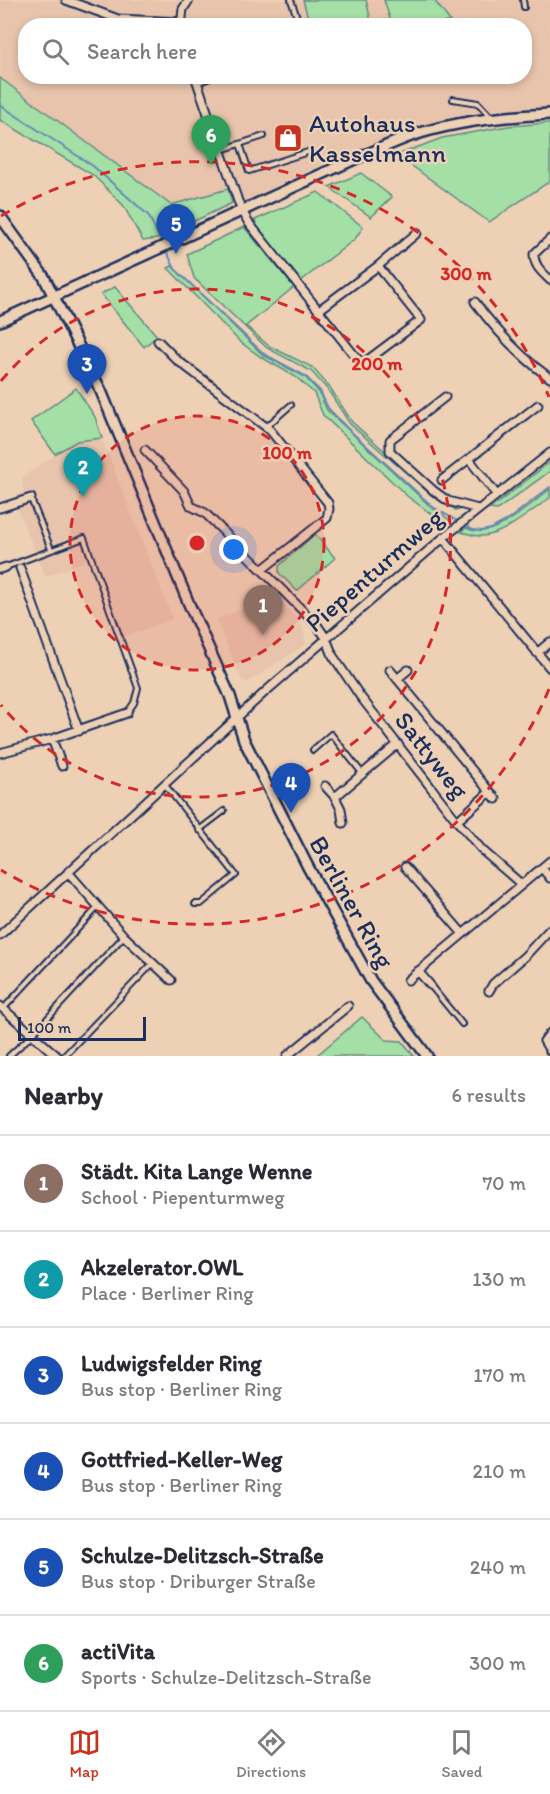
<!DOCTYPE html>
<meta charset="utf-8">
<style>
:root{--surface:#fff;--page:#f2f2f3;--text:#2b2b33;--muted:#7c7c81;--line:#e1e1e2;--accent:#c8321e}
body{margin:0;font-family:Itim,sans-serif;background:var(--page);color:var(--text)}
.scale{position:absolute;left:18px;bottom:15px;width:128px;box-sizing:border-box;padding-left:6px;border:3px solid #1b2f5e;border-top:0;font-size:16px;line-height:21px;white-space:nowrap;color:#1b2f5e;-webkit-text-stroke:4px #eed1b5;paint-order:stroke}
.you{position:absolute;left:234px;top:550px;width:21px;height:21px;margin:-15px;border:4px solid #fff;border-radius:50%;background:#1a73e8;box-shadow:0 0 0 9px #1a73e833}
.badge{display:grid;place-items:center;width:39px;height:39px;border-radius:50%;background:var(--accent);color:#fff;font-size:20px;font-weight:700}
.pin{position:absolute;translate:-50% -50px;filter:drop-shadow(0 2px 3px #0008)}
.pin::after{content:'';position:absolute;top:32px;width:21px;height:18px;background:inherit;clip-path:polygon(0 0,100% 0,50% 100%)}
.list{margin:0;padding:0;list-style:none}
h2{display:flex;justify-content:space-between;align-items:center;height:78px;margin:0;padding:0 24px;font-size:26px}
h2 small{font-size:20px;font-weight:400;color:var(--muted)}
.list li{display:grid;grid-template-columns:39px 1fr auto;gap:18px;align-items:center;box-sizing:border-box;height:96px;padding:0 24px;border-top:2px solid var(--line)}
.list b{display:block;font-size:22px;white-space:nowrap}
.list p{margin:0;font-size:20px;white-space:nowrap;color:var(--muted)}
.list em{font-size:20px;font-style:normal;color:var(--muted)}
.icon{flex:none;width:33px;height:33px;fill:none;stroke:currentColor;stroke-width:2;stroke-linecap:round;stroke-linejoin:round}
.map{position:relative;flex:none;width:550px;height:1056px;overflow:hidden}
.search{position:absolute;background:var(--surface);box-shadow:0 3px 9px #0003;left:18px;right:18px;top:18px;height:66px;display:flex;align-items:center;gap:15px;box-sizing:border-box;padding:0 21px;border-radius:24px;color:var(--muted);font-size:22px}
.sheet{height:654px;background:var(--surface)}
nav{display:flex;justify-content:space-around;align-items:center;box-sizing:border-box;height:84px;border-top:2px solid var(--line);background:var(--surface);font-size:16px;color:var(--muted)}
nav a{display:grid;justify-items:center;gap:3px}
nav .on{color:var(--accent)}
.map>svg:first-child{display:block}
</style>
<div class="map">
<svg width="550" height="1056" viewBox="0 0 550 1056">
<rect width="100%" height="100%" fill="#eed1b5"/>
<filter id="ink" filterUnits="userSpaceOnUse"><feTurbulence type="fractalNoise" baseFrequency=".0167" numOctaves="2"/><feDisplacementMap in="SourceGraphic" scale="12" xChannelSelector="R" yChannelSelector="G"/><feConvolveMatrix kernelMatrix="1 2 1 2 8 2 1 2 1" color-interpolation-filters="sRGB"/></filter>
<g filter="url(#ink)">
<path fill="#e8c4ac" d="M0 0H303L310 25 26 26V76H524V26L372 25 366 0H550V109L487 112 430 126 373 144 235 207 228 189 171 205 0 78Z
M102 439 173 619 117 640 88 560 45 577 13 497 23 493 22 477 77 441Z
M277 596 302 625 306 644 247 683 241 680 216 619Z"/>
<path fill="#a4e0a6" stroke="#608882" stroke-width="1.5" d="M303 0H366L372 25H310Z
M384 0H434L450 21 435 25H392Z
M0 78 171 205 228 189 232 203 157 239 143 241 123 205 93 175 0 120Z
M550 123V181L489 222 397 155 442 138 508 126Z
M361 173 392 197 371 217 329 187Z
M318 192 363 227 355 239 301 281 258 229 255 220Z
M244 227 294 287 246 326 269 346 312 367 331 389 352 422 432 493 459 510 457 511 431 495 350 424 328 390 311 371 267 348 246 328 194 278 187 254Z
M172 266 263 355 305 377 318 391 327 410 432 508 450 520 445 524 407 496 323 415 314 393 296 377 261 357 240 342 168 268Z
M115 287 157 336 144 347 101 294Z
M76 388 95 417 102 438 77 441 55 454 31 421Z
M550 462V471L497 510 490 509Z
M550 489V498C532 510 502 537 480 536 474 536 467 533 461 532L466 528C493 542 529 505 550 489Z
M315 534 335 558 297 591 279 573V566Z
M362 1017 386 1040 402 1041 414 1056H316Z"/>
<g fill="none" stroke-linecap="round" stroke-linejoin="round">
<path stroke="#6588b6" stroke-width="2" d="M0 105 93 166 148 215 162 243
M165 248 175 269 264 354 305 376 320 391 328 408 346 427 433 507 473 530 481 531 491 529 509 519 550 487"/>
<g stroke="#1b2f5e" stroke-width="8">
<path id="service" d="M291 0 300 26
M523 0 524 7
M197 83 215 76
M453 99 478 103 491 117
M240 144 249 171 311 151
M221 150 264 136
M266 427 291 405
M31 499 51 549
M6 567 84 538 138 688 134 703 127 713
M313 750 331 734 362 773
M165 785 236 875 201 904H195
M199 830 224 811
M430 985 462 1024
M3 1009 98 907
M9 1056 32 1035 124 936
M64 1056 153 963"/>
</g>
<g stroke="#1b2f5e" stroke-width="11">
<path id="minor" d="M66 0 118 19 181 22
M181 26 183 9 189 0
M195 76 238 201 248 222 359 361 365 362 421 320 378 266 319 310
M550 239 534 254C534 266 542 272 550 280
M378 266 417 233
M475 302C497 332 521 357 550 378
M158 341 177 360 270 430 328 503 329 509 327 518 263 569
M445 397 390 440V451L434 491 448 501 478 509
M145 450 184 491 191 506 205 513 317 625 326 638 333 656 360 696 457 821 483 851 521 884
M469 459 496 494
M442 480 538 405
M0 508 31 498
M443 538 550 668
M20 568 79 731
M0 569 6 567
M537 653 550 642
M390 670 490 792 457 821
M397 679 408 670
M52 739 62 766
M0 753 52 739 127 713
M325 786 335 797
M490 792 496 799
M343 823 341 809 335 797 398 744
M405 867 463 934
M542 868 550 878
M68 872 124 936 171 980
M0 935 265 692 443 538 550 453
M418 971 430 985
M408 980 550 861
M489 991 493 984 525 956 550 929
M0 1006 57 1056
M550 1033 544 1041 550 1051
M287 1056 348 1006"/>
</g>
<g stroke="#1b2f5e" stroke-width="14">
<path id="secondary" d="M0 216 44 277 101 391 189 604 230 696 244 740 308 867 371 981 427 1056
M0 321 355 159C373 152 392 143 411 136 456 121 503 116 550 114"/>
</g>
<use href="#service" stroke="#eed1b5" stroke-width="4"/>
<use href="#minor" stroke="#eed1b5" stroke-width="7"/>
<use href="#secondary" stroke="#eed1b5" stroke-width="9"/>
</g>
</g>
<circle cx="197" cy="543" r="127" fill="#d62828" fill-opacity=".12"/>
<g fill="none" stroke="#d62828" stroke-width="3" stroke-dasharray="10 8">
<circle cx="197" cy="543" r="127"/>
<path d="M1 381A254 254 0 1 1 1 705"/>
<path d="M549 689A381 381 0 0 1 1 870M1 216A381 381 0 0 1 549 397"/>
</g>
<defs>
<g id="shop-square" transform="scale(1.5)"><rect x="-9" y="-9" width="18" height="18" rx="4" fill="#c8321e" stroke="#eed1b5"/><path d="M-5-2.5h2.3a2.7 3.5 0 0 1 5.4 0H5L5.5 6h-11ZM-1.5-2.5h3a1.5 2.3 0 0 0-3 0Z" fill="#fff"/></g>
</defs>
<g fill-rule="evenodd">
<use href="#shop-square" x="288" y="138"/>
</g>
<g text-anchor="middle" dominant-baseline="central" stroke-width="5" stroke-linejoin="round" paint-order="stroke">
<g font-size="26" fill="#1b2f5e" stroke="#eed1b5" text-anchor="start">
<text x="309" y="123">Autohaus<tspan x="309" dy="30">Kasselmann</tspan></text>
</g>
<g font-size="26" fill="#1b2f5e" stroke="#eed1b5">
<text transform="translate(374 570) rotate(-41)">Piepenturmweg</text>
<text transform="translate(432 755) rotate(52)">Sattyweg</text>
<text transform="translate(352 902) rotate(61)">Berliner Ring</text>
</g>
</g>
<circle cx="197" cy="543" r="9" fill="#d62828" stroke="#eed1b5" stroke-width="3"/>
<g font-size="18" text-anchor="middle" font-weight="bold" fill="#d62828" stroke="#eed1b5" stroke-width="5" stroke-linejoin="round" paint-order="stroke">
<text x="466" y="280">300 m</text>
<text x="377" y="370">200 m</text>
<text x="287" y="459">100 m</text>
</g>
</svg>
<div class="scale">100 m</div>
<div class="you"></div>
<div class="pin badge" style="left:263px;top:635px;background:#8d6e63">1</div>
<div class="pin badge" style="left:83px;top:497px;background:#0f9aa8">2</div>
<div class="pin badge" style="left:87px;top:394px;background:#1a4fb4">3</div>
<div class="pin badge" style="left:291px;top:813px;background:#1a4fb4">4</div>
<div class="pin badge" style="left:176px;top:254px;background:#1a4fb4">5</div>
<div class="pin badge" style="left:211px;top:165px;background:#2e9e5b">6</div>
<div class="search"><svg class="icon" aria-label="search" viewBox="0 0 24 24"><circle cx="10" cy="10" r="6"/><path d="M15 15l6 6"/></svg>Search here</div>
</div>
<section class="sheet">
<h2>Nearby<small>6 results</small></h2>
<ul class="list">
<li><span class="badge" style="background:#8d6e63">1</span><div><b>Städt. Kita Lange Wenne</b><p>School · Piepenturmweg</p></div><em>70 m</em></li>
<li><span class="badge" style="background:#0f9aa8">2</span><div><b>Akzelerator.OWL</b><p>Place · Berliner Ring</p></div><em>130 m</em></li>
<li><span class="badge" style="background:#1a4fb4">3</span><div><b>Ludwigsfelder Ring</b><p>Bus stop · Berliner Ring</p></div><em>170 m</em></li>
<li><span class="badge" style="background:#1a4fb4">4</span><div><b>Gottfried-Keller-Weg</b><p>Bus stop · Berliner Ring</p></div><em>210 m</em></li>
<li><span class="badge" style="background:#1a4fb4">5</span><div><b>Schulze-Delitzsch-Straße</b><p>Bus stop · Driburger Straße</p></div><em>240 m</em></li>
<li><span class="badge" style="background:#2e9e5b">6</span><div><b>actiVita</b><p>Sports · Schulze-Delitzsch-Straße</p></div><em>300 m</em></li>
</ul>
</section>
<nav>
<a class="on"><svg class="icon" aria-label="map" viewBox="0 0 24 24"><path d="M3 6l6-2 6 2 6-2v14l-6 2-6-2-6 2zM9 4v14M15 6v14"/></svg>Map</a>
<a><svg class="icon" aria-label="directions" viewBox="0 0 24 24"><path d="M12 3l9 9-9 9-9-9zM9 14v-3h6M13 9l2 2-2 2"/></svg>Directions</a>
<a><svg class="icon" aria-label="saved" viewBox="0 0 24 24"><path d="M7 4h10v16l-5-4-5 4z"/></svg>Saved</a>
</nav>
